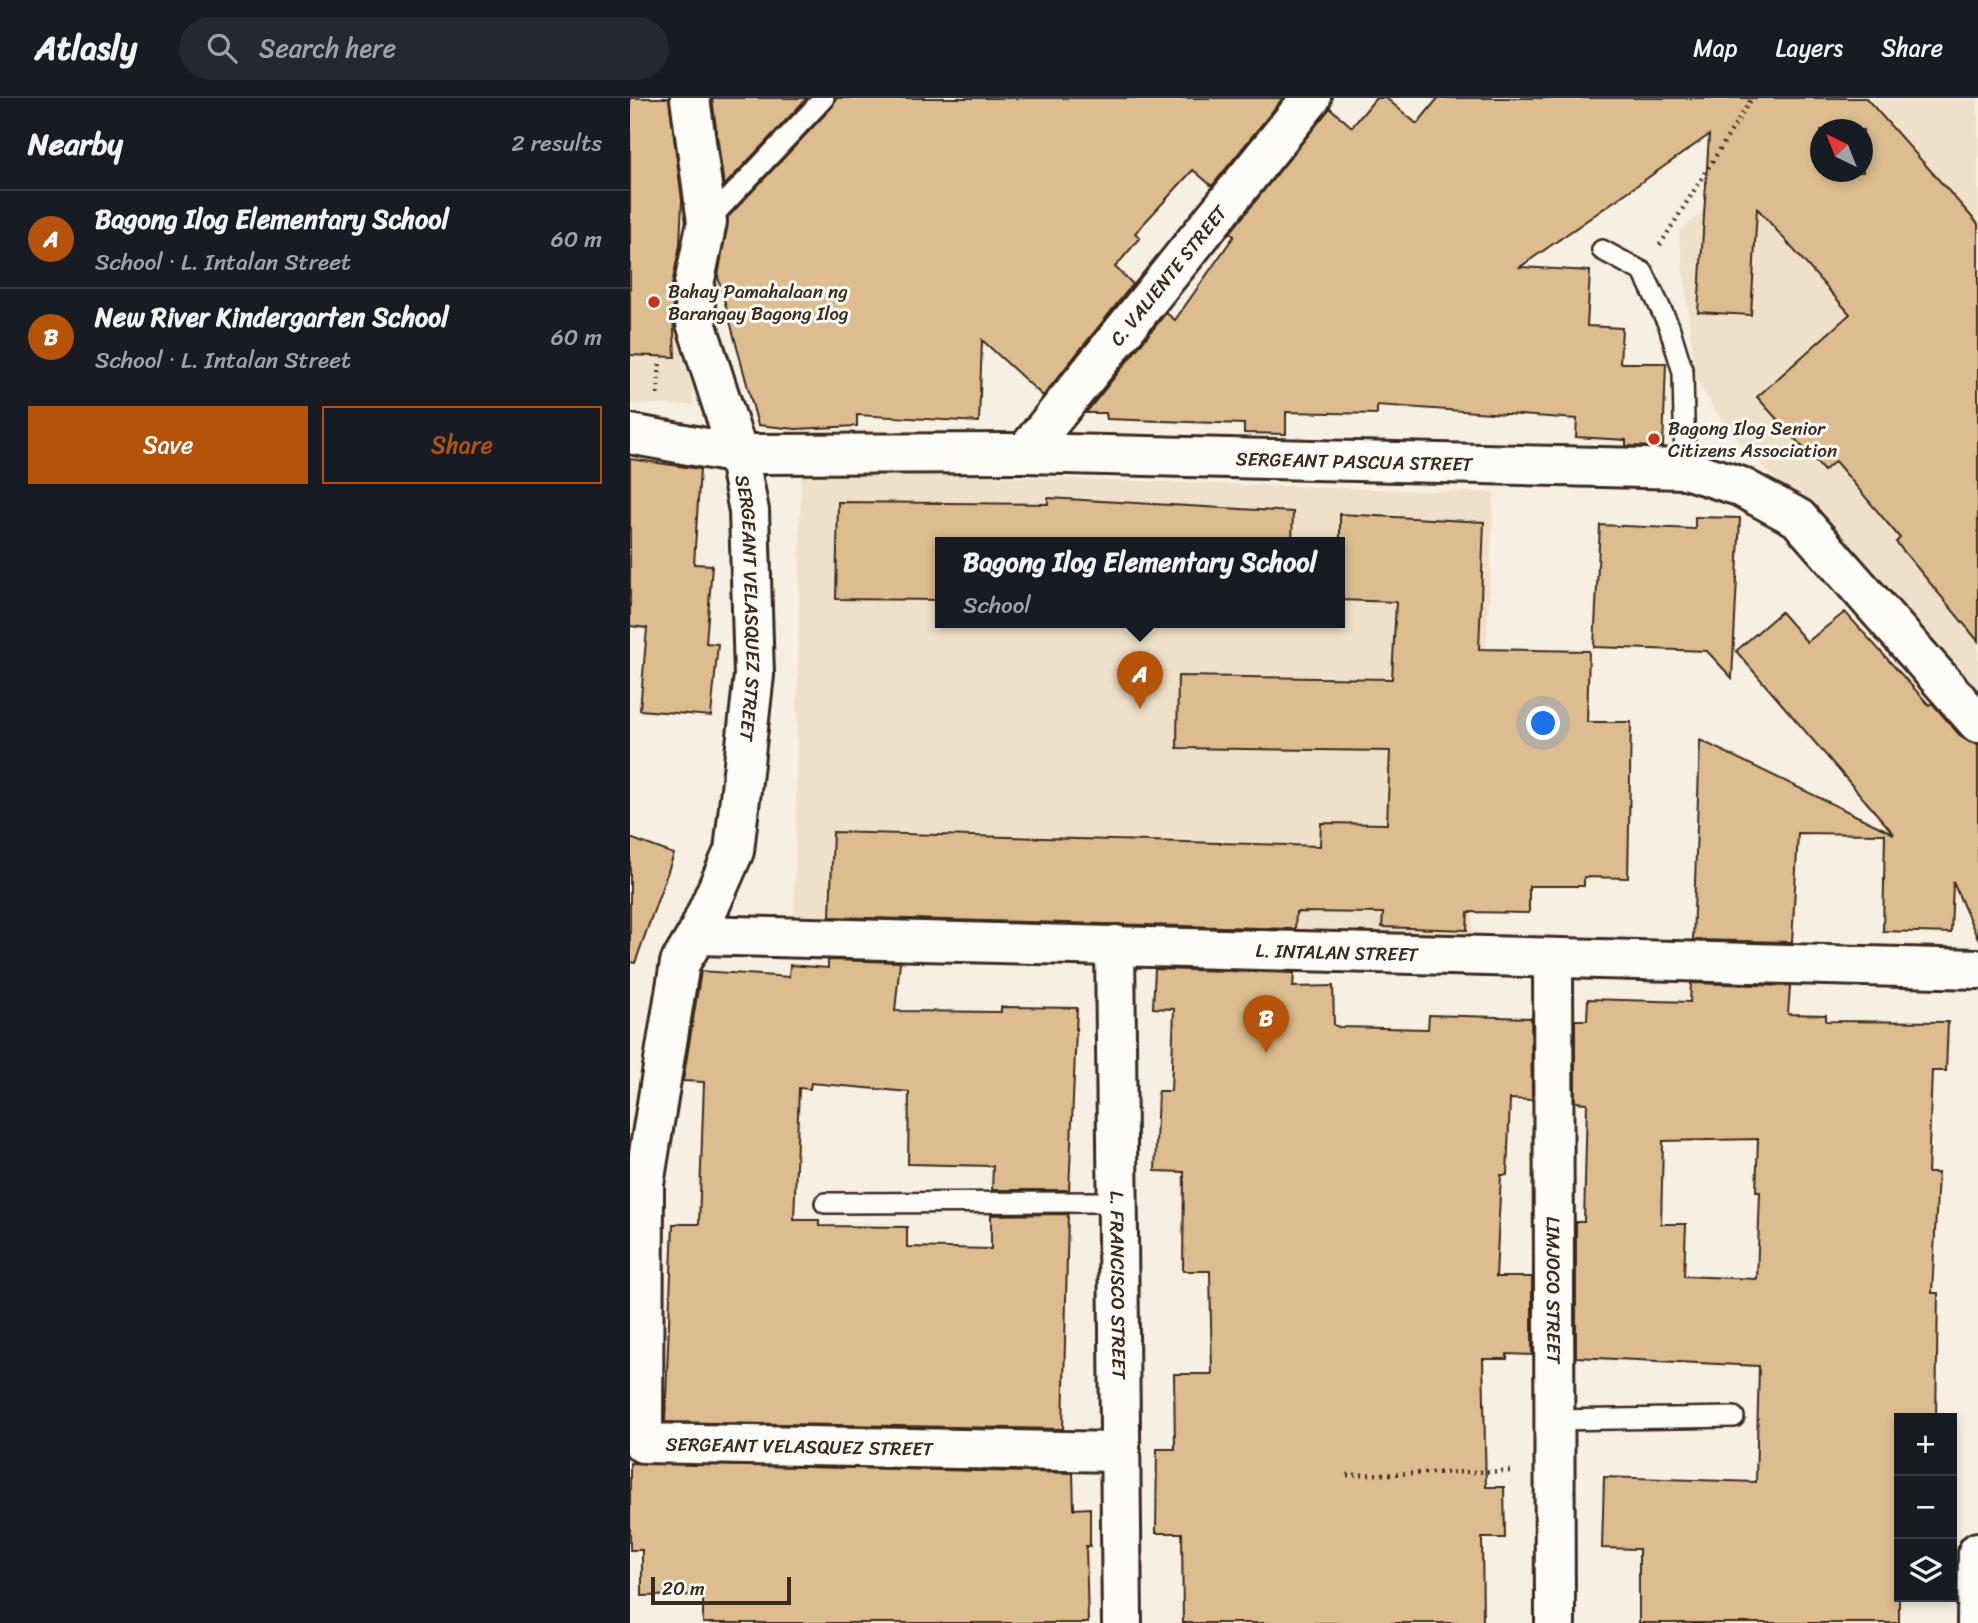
<!DOCTYPE html>
<meta charset="utf-8">
<style>
:root{--surface:#171b24;--page:#242831;--text:#f1f3f6;--muted:#9ea1a6;--line:#363941;--accent:#b45309}
body{margin:0;font-family:Sriracha,sans-serif;background:var(--page);color:var(--text)}
.controls{position:absolute;right:21px;bottom:21px;display:grid;overflow:hidden;border-radius:0px;box-shadow:0 4px 10px #0003}
.controls button{width:63px;height:63px;display:grid;place-items:center;padding:0;border:0;border-bottom:2px solid var(--line);background:var(--surface);color:var(--text);font:35px sans-serif}
.compass{position:absolute;left:1180px;top:21px;width:63px;height:63px;border-radius:50%;background:var(--surface);box-shadow:0 4px 10px #0003;rotate:317deg}
.scale{position:absolute;left:21px;bottom:18px;width:140px;box-sizing:border-box;padding-left:7px;border:4px solid #3b2a1e;border-top:0;font-size:19px;line-height:24px;white-space:nowrap;color:#3b2a1e;-webkit-text-stroke:5px #fdfcf7;paint-order:stroke}
.you{position:absolute;left:914px;top:626px;width:24px;height:24px;margin:-18px;border:5px solid #fff;border-radius:50%;background:#1a73e8;box-shadow:0 0 0 10px #1a73e833}
.badge{display:grid;place-items:center;width:46px;height:46px;border-radius:50%;background:var(--accent);color:#fff;font-size:23px;font-weight:700}
.pin{position:absolute;translate:-50% -58px;filter:drop-shadow(0 2px 4px #0008)}
.pin::after{content:'';position:absolute;top:37px;width:24px;height:21px;background:inherit;clip-path:polygon(0 0,100% 0,50% 100%)}
.popup{position:absolute;left:305px;top:439px;width:410px;height:91px;box-sizing:border-box;display:grid;place-content:center;border-radius:0px;background:var(--surface);filter:drop-shadow(0 2px 5px #0005);font-size:23px;white-space:nowrap;color:var(--muted)}
.popup b{font-size:26px;color:var(--text)}
.popup::after{content:'';position:absolute;left:50%;top:100%;margin-left:-14px;border:14px solid transparent;border-top-color:var(--surface)}
.list{margin:0;padding:0;list-style:none}
h2{display:flex;justify-content:space-between;align-items:center;height:91px;margin:0;padding:0 28px;font-size:30px}
h2 small{font-size:23px;font-weight:400;color:var(--muted)}
.list li{display:grid;grid-template-columns:46px 1fr auto;gap:21px;align-items:center;box-sizing:border-box;height:98px;padding:0 28px;border-top:2px solid var(--line)}
.list b{display:block;font-size:26px;white-space:nowrap}
.list p{margin:0;font-size:23px;white-space:nowrap;color:var(--muted)}
.list em{font-size:23px;font-style:normal;color:var(--muted)}
.actions{display:flex;gap:14px;padding:21px 28px}
.actions a{flex:1;padding:16px 0;border:2px solid var(--accent);border-radius:0px;text-align:center;font-size:24px;color:var(--accent)}
.actions .main{background:var(--accent);color:#fff}
.icon{flex:none;width:38px;height:38px;fill:none;stroke:currentColor;stroke-width:2;stroke-linecap:round;stroke-linejoin:round}
.map{position:relative;flex:none;width:1348px;height:1525px;overflow:hidden}
header{display:flex;align-items:center;gap:42px;box-sizing:border-box;height:98px;padding:0 35px;background:var(--surface);border-bottom:2px solid var(--line)}
header strong{font-size:33px}
nav{display:flex;gap:38px;margin-inline-start:auto;font-size:24px}
.search{width:490px;height:63px;background:var(--page);display:flex;align-items:center;gap:18px;box-sizing:border-box;padding:0 24px;border-radius:38px;color:var(--muted);font-size:26px}
main{display:flex}
aside{flex:1;background:var(--surface)}
.map>svg:first-child{display:block}
</style>
<header>
<strong>Atlasly</strong>
<div class="search"><svg class="icon" aria-label="search" viewBox="0 0 24 24"><circle cx="10" cy="10" r="6"/><path d="M15 15l6 6"/></svg>Search here</div>
<nav><a>Map</a><a>Layers</a><a>Share</a></nav>
</header>
<main>
<aside>
<h2>Nearby<small>2 results</small></h2>
<ul class="list">
<li><span class="badge">A</span><div><b>Bagong Ilog Elementary School</b><p>School · L. Intalan Street</p></div><em>60 m</em></li>
<li><span class="badge">B</span><div><b>New River Kindergarten School</b><p>School · L. Intalan Street</p></div><em>60 m</em></li>
</ul>
<div class="actions"><a class="main">Save</a><a>Share</a></div>
</aside>
<div class="map">
<svg width="1348" height="1525" viewBox="0 0 1348 1525">
<rect width="100%" height="100%" fill="#f7efe2"/>
<filter id="ink" filterUnits="userSpaceOnUse"><feTurbulence type="fractalNoise" baseFrequency=".0143" numOctaves="2"/><feDisplacementMap in="SourceGraphic" scale="14" xChannelSelector="R" yChannelSelector="G"/><feConvolveMatrix kernelMatrix="1 2 1 2 8 2 1 2 1" color-interpolation-filters="sRGB"/></filter>
<g filter="url(#ink)">
<path fill="#efe0c9" fill-rule="evenodd" d="M1211 0H1348V602L1112 346 1086 314 1066 281 1049 134ZM1190 32H1232V74H1190Z
M0 128 58 132 63 307 0 306Z
M171 372 864 395 842 842 164 827ZM310 445H710V525H310Z"/>
<path fill="#ddbd90" stroke="#3b2a1e" stroke-width="2" fill-rule="evenodd" d="M0 0H39L52 102 50 147 42 187 45 259 0 257Z
M82 0H177L94 88Z
M206 0H653L582 88 563 72 505 135 510 140 485 169 503 186 413 298 352 242 349 324 227 317V328L166 331 128 327 88 179 98 119 203 8Z
M746 0H756L787 26 808 0H1236L1348 126V543L1266 444 1270 440 1205 363 1194 373 1127 299 1220 216 1127 110 1121 217 1068 214 1079 37 890 169 960 173 957 228 992 230 990 265H1036L1033 349 996 348V342L946 339 947 321 747 307V316L656 314V336L614 335V326L477 321 476 315H456L536 215 545 222 604 138 600 135 700 10 722 29ZM1191 32H1233V74H1191Z
M0 361 70 371 64 466 82 467 76 545 88 546 81 618 10 612 17 530 0 528Z
M418 400 663 414 662 445H311V502L206 501 208 404 418 406Z
M710 416 854 424 849 551 959 553 957 624H1001L998 780 954 779V788H899V815L838 814 837 832 752 829 753 815 666 814 665 831 200 819 203 734 690 748 691 725 757 726 760 653 547 650 548 578 762 581 766 504 710 502Z
M1065 419 1110 420 1102 580 1077 553 964 549 970 427 1065 431Z
M1151 514 1177 544 1215 514 1299 607 1302 605 1332 640 1348 646V841L1323 784 1321 835 1253 833 1255 736 1168 735 1162 844 1063 842 1070 642 1264 736 1106 553Z
M0 740 44 756 5 865 0 864Z
M198 862 270 864 265 913 371 914V909L447 910 439 1092H362L363 1068 278 1066 279 994 181 985 180 991 169 990 164 1122H189V1128L277 1129V1149L361 1151V1117L438 1116 433 1331 35 1324 43 1126H69L74 984 53 983 71 873 159 879 160 867 198 870Z
M525 871 664 875 663 889 703 888 704 927 709 929 798 931 799 917 901 920 902 1002 880 1001 877 1077H871L866 1179H902V1257L877 1256V1261H853L856 1389H874L875 1440H852L853 1525H553L552 1435H526L527 1351H545L544 1276H582L580 1173H553L554 1074 525 1073 528 993H541L544 911 523 910Z
M1061 885 1160 888 1158 916 1196 917V923L1318 924 1316 973H1302L1298 1075H1308L1302 1195H1308L1306 1320H1269V1525H1009V1451L972 1450 974 1379 1126 1384 1129 1268 946 1259V1124H954L957 1005 945 1004V922H957L958 901 1060 904ZM1128 1041 1126 1094H1130L1127 1181 1054 1178 1056 1126H1031L1033 1043Z
M0 1365 443 1375 444 1411 460 1410V1448H456L458 1525H73V1497L12 1498V1452H0Z"/>
<g fill="none" stroke-linecap="round" stroke-linejoin="round">
<g stroke="#3b2a1e" stroke-width="24">
<path id="service" d="M77 124 194 0
M972 152 1013 174 1039 228 1053 274 1055 371
M195 1105 487 1104
M924 1322 1104 1319"/>
</g>
<g stroke="#3b2a1e" stroke-width="44">
<g id="minor">
<path id="s1" d="M60 0 77 124 64 186 66 225 108 356 119 413 124 577 104 753 67 837 50 865 14 1086 13 1345 489 1354"/>
<path id="s2" d="M0 336 108 356 395 355 1055 371 1109 388 1168 420 1348 625"/>
<path id="s3" d="M395 355 681 0"/>
<path id="s4" d="M67 837 1348 871"/>
<path id="s5" d="M485 847 492 1525"/>
<path id="s6" d="M923 860 925 1525"/>
<path d="M1347 1525 1348 1454"/>
</g>
</g>
<path stroke="#3b2a1e" stroke-width="4.5" stroke-dasharray="2 5" stroke-linecap="butt" d="M1030 147 1122 0
M28 296 30 263
M717 1377 881 1373"/>
<use href="#service" stroke="#fdfcf7" stroke-width="19"/>
<use href="#minor" stroke="#fdfcf7" stroke-width="38"/>
</g>
</g>
<g fill="#c8321e" stroke="#fdfcf7" stroke-width="2.5">
<circle cx="24" cy="204" r="7"/>
<circle cx="1024" cy="341" r="7"/>
</g>
<g text-anchor="middle" dominant-baseline="central" stroke-width="6" stroke-linejoin="round" paint-order="stroke">
<g font-size="19" fill="#3b2a1e" stroke="#fdfcf7">
<text stroke="none"><textPath href="#s3" startOffset="228">C. VALIENTE STREET</textPath></text>
<text stroke="none"><textPath href="#s2" startOffset="726">SERGEANT PASCUA STREET</textPath></text>
<text stroke="none"><textPath href="#s1" startOffset="520">SERGEANT VELASQUEZ STREET</textPath></text>
<text stroke="none"><textPath href="#s4" startOffset="640">L. INTALAN STREET</textPath></text>
<text stroke="none"><textPath href="#s5" startOffset="340">L. FRANCISCO STREET</textPath></text>
<text stroke="none"><textPath href="#s6" startOffset="332">LIMJOCO STREET</textPath></text>
<text stroke="none"><textPath href="#s1" startOffset="1528">SERGEANT VELASQUEZ STREET</textPath></text>
</g>
<g font-size="19" fill="#3b2a1e" stroke="#fdfcf7" text-anchor="start">
<text x="38" y="193">Bahay Pamahalaan ng<tspan x="38" dy="22">Barangay Bagong Ilog</tspan></text>
<text x="1038" y="330">Bagong Ilog Senior<tspan x="1038" dy="22">Citizens Association</tspan></text>
</g>
</g>
</svg>
<div class="controls">
<button>+</button>
<button>−</button>
<button><svg class="icon" aria-label="layers" viewBox="0 0 24 24"><path d="M12 4l9 5-9 5-9-5zM3 14l9 5 9-5"/></svg></button>
</div>
<svg class="compass" viewBox="-18 -18 36 36"><path d="M0-13l5 13h-10z" fill="#e53935"/><path d="M0 13l5-13h-10z" fill="#9ea1a6"/></svg>
<div class="scale">20 m</div>
<div class="you"></div>
<div class="pin badge" style="left:510px;top:611px">A</div>
<div class="popup"><b>Bagong Ilog Elementary School</b>School</div>
<div class="pin badge" style="left:636px;top:955px">B</div>
</div>
</main>
